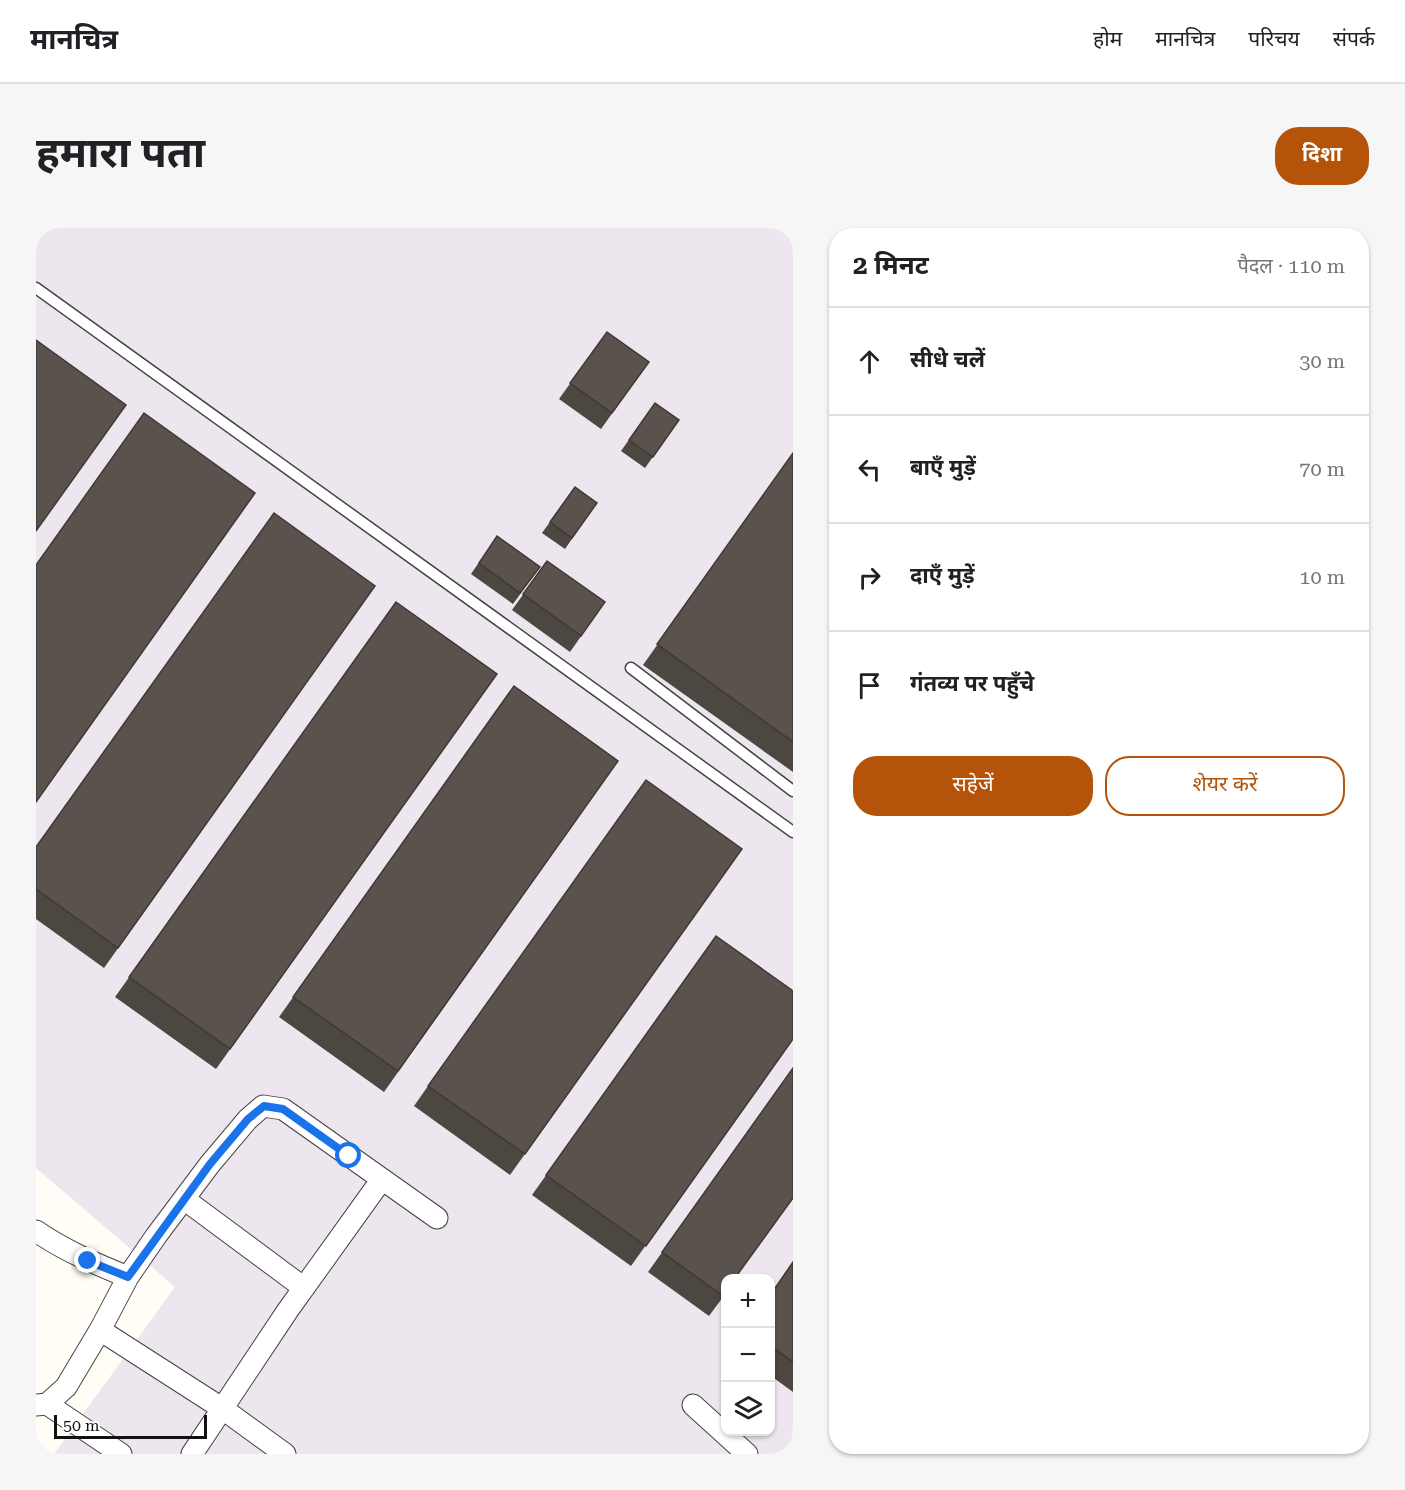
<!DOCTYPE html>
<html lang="hi">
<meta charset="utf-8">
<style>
:root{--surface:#fff;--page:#f6f6f6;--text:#202124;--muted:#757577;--line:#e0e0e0;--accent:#b45309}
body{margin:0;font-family:"Roboto Serif","Noto Sans Devanagari",serif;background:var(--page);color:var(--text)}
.controls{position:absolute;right:18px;bottom:18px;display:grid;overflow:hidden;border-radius:12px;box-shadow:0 2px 4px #0004}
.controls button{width:54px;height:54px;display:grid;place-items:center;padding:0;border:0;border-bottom:2px solid var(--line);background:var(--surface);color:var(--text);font:30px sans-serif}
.scale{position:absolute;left:18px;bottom:15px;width:153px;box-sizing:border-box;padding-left:6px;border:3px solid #111;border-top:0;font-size:16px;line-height:21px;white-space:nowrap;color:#111;-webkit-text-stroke:4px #fff;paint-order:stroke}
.stop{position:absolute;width:18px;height:18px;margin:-14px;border:4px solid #1a73e8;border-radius:50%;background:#fff}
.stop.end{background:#1a73e8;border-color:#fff;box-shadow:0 2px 6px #0008}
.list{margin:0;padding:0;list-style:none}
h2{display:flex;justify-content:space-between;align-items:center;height:78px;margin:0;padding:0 24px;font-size:26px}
h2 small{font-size:20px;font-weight:400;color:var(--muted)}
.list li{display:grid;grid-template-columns:39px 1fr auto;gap:18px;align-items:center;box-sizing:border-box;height:108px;padding:0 24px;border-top:2px solid var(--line)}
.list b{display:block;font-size:22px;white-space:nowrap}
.list em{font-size:20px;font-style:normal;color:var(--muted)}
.actions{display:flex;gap:12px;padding:18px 24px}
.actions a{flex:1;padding:14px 0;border:2px solid var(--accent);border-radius:24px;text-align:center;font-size:21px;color:var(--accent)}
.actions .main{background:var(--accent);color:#fff}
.icon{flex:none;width:33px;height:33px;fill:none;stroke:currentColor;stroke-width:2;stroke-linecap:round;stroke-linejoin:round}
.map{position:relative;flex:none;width:757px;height:1226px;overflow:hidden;border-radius:24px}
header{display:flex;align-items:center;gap:36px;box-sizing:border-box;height:84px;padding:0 30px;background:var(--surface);border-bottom:2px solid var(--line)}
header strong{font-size:28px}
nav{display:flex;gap:33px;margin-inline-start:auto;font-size:21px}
.intro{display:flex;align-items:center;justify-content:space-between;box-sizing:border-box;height:144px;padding:0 36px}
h1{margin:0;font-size:42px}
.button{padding:15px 27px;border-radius:24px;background:var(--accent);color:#fff;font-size:21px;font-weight:700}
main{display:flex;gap:36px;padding:0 36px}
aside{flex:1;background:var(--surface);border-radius:24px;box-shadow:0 2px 4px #0004}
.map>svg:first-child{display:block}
</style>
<header>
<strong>मानचित्र</strong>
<nav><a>होम</a><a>मानचित्र</a><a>परिचय</a><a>संपर्क</a></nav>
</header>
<div class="intro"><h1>हमारा पता</h1><a class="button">दिशा</a></div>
<main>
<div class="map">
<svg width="757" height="1226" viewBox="0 0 757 1226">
<rect width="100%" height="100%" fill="#fffdf5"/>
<path fill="#eee6ef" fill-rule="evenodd" d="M0 0H757V1226H18L139 1059 0 940ZM690 1050H734V1204H690Z"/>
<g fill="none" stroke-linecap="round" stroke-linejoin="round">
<g stroke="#444" stroke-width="13">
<path id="service" d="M0 60 757 604
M595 440 757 563"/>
</g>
<g stroke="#444" stroke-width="23">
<path id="minor" d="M148 971 268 1060
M0 1003C29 1023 60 1036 92 1049
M64 1102 187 1181 249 1226
M11 1176 85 1226
M0 1177 11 1176 30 1159 64 1102 92 1049 120 1008 174 936 212 891 227 878 247 881 401 990
M657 1177 711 1226
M156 1226 252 1082 346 951"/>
</g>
<use href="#service" stroke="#fff" stroke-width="10"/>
<use href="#minor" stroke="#fff" stroke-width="21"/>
</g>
<path fill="#4d4742" d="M571 104 613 134 565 201 523 171Z
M619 175 643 192 609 240 585 223Z
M757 225V544L607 437Z
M539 259 561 275 529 321 506 305Z
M461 308 504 339 477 376 435 346Z
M511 333 569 374 534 424 476 382Z
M339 358 68 740 0 691V619Z
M360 374 461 446 180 841 79 769Z
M478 458 582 533 348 864 243 789Z
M706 621 474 947 378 878 392 858Z
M680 708 757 811 595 1038 496 967Z
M757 840 690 1065 673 1088 612 1044Z
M757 1034V1164L735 1148V1066Z"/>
<path fill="#5a524d" stroke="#3f3936" stroke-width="1.5" d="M571 104 613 134 576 185 534 155Z
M0 112 90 177 0 303Z
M619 175 643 192 617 229 593 212Z
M108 185 219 265 0 574V337Z
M757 225V514L621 416Z
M539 259 561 275 536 310 514 294Z
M238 285 339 358 82 720 0 661V619Z
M461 308 504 339 484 365 443 335Z
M511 333 569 374 545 408 487 366Z
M360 374 461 446 194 821 93 749Z
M478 458 582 533 362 843 257 769Z
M610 552 706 621 489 926 392 858Z
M680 708 757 763V811L610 1018 510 947Z
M757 840V970L699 1050H690V1064L687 1068 626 1024Z
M757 1034V1134L735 1118V1066Z"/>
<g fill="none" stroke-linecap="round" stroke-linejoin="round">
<path stroke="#1a73e8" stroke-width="8" d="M52 1033 92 1049 174 936 212 891 228 878 247 881 313 928"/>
</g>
</svg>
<div class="controls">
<button>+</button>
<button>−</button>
<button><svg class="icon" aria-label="layers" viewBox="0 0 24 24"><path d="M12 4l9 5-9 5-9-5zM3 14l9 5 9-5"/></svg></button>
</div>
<div class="scale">50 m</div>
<div class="stop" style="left:313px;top:928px"></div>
<div class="stop end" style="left:52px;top:1033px"></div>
</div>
<aside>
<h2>2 मिनट<small>पैदल · 110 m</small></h2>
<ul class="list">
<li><svg class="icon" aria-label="ahead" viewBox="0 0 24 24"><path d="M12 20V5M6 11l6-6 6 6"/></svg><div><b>सीधे चलें</b></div><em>30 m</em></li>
<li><svg class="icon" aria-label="left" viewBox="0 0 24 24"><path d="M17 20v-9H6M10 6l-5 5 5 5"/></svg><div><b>बाएँ मुड़ें</b></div><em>70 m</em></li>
<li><svg class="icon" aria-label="right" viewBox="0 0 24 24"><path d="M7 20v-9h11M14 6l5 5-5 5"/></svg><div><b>दाएँ मुड़ें</b></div><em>10 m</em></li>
<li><svg class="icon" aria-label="arrive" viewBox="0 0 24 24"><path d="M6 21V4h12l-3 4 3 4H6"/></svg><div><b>गंतव्य पर पहुँचे</b></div></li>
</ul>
<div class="actions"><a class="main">सहेजें</a><a>शेयर करें</a></div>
</aside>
</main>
